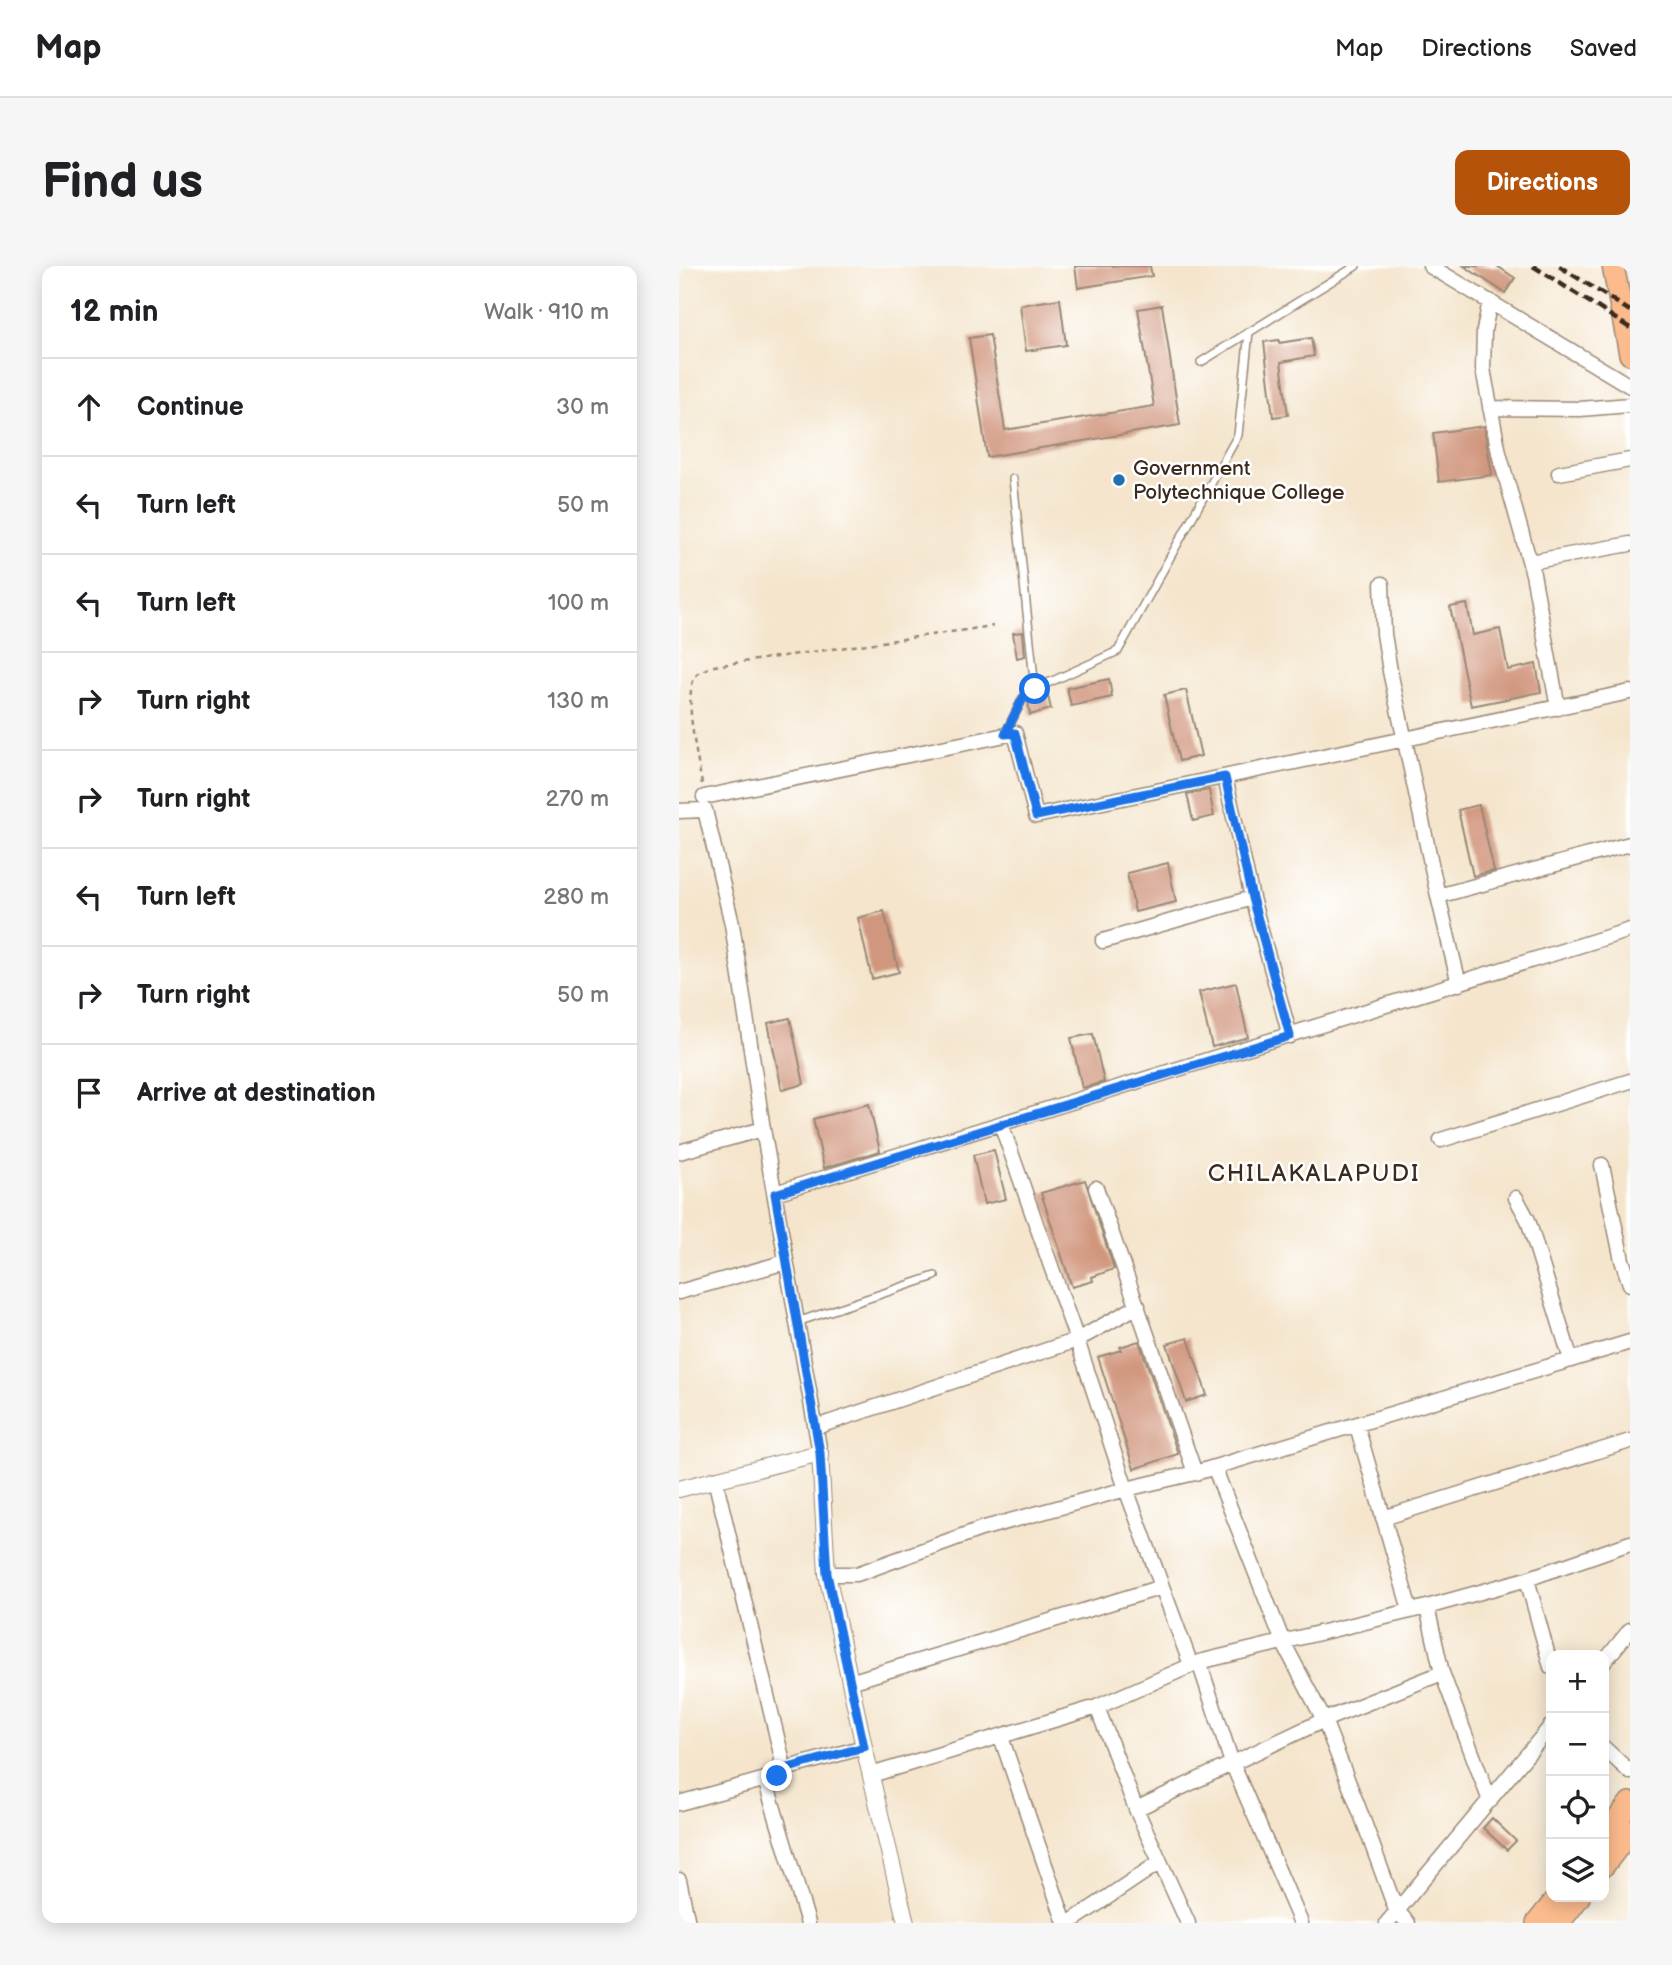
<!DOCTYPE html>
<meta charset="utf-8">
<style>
:root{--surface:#fff;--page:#f6f6f6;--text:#202124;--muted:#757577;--line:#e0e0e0;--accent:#b45309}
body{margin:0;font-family:"Balsamiq Sans",sans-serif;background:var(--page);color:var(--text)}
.controls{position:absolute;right:21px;bottom:21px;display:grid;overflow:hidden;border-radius:14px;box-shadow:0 4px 18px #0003}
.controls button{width:63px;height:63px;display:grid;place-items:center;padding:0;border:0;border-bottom:2px solid var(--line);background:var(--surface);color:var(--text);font:35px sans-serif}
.stop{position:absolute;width:21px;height:21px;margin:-16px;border:5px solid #1a73e8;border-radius:50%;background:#fff}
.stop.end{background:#1a73e8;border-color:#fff;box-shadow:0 2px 7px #0008}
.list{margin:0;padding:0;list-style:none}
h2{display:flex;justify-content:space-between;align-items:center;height:91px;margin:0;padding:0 28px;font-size:30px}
h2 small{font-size:23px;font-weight:400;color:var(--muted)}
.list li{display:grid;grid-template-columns:46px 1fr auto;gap:21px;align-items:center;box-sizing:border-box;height:98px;padding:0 28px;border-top:2px solid var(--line)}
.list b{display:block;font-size:26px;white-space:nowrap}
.list em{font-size:23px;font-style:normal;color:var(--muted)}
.icon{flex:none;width:38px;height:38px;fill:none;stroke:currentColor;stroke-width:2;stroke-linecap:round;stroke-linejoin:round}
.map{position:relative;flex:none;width:951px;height:1657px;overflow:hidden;border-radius:14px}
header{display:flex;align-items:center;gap:42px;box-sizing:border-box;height:98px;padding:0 35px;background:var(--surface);border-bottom:2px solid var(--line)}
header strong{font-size:33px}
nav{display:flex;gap:38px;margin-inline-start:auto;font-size:24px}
.intro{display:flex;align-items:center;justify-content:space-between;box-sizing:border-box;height:168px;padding:0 42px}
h1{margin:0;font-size:49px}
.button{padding:18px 32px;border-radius:14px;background:var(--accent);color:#fff;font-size:24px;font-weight:700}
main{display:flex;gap:42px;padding:0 42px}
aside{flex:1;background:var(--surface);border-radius:14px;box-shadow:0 4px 18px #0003}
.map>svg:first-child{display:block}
</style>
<header>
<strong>Map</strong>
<nav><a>Map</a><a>Directions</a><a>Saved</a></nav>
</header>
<div class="intro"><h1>Find us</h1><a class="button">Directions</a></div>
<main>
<aside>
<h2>12 min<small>Walk · 910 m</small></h2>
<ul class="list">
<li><svg class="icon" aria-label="ahead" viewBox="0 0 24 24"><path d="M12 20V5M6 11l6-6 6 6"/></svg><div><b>Continue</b></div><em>30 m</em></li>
<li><svg class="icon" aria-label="left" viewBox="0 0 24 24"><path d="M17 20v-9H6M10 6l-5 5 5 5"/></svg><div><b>Turn left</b></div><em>50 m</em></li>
<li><svg class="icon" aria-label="left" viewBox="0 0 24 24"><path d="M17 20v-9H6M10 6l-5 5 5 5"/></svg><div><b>Turn left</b></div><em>100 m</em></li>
<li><svg class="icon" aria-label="right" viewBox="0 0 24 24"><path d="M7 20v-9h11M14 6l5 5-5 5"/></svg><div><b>Turn right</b></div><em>130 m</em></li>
<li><svg class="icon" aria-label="right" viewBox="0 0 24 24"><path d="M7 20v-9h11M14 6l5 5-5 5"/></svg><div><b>Turn right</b></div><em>270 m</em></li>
<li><svg class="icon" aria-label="left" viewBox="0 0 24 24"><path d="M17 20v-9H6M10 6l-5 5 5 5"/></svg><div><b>Turn left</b></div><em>280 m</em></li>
<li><svg class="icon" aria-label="right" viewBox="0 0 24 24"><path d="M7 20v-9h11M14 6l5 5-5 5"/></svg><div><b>Turn right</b></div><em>50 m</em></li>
<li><svg class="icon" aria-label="arrive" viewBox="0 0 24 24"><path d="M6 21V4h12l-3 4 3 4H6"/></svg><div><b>Arrive at destination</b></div></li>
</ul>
</aside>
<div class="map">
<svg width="951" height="1657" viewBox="0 0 951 1657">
<rect width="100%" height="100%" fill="#fff"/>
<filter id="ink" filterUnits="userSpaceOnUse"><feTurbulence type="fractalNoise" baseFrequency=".0143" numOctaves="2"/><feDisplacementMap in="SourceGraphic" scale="14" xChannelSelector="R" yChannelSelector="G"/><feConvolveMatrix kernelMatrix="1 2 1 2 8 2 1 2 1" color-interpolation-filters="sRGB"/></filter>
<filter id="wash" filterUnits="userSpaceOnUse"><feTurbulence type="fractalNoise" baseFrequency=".00686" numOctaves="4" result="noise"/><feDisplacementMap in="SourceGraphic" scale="28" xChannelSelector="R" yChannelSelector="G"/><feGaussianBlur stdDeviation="1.57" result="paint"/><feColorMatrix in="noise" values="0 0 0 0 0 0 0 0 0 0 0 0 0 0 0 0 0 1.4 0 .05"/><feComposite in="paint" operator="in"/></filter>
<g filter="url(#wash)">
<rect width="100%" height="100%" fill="#f4e5cc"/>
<g id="blocks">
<path fill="#d1967e" d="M396 0H471L473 10 399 22Z
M785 0H818L836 12 826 27Z
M381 33 387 79 347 85 341 39Z
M483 39 501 159 308 191 290 72 311 69 326 164 475 140 459 43Z
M632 72 635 90 602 96 609 149 594 151 585 76 600 74V77Z
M805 160 813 209 760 216 754 167Z
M788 338 794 369 821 363 829 404 857 398 862 426 792 440 771 341Z
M344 366 346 390 338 392 334 367Z
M430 413 433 431 392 440 388 422Z
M507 424 522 490 500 495 485 429Z
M369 430 372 443 351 449 349 436Z
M530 524 535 550 514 555 508 528Z
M800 539 815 605 794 610 779 544Z
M489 597 497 636 456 646 448 607Z
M205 645 220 706 193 713 179 652Z
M557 717 569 771 533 781 520 726Z
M111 752 125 818 103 824 89 757Z
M414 768 425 816 403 822 392 772Z
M190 838 201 885 145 902 134 853Z
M315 884 327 933 305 938 294 889Z
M406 914 435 1003 413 1011 414 1015 393 1021 362 927Z
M509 1072 528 1129 507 1136 488 1078Z
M460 1075 499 1188 455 1203 419 1091 442 1084 441 1081Z
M813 1552 837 1575 828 1584 804 1562Z"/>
</g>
</g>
<g filter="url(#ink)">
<use href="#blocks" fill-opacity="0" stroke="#988875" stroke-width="2"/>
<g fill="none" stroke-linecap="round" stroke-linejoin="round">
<g stroke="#988875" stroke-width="10">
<path id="service" d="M522 96 677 0
M356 423 439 385 559 169 570 66
M326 468 344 432 356 423 334 213
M118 1056 256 1010"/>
</g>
<g stroke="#988875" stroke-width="17">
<path id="minor" d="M751 0 951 120
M811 35 805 64 804 103 820 187 854 308 879 442
M811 142 901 143 951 139
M880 207 951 194
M851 296 951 278
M703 318 705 368 711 405 759 630 780 718
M546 511 573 632 611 770
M25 531 336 467 357 550 951 426
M0 545 26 544 53 658 84 863 141 1187
M759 630 951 578
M424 675 573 632
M322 858 398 1074 447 1223 512 1399
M762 874 951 815
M0 886 84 863
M923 899 943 994 951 1018
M417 922 516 1207
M96 927 951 664
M837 932 849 954 892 1094
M0 1026 107 996
M678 1160 731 1344
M137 1161 398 1074 459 1040
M535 1201 604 1376 645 1454 683 1551 717 1644 729 1657
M704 1252 951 1175
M148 1308H178L302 1263 447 1223 516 1207 951 1076
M848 1313 872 1401
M748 1341 763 1407 811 1535
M520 1396 553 1497 622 1657
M925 1396 951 1364
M171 1416 483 1321
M418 1441 457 1543 645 1454 763 1407
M322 1471 386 1657
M925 1482 951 1506
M102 1504 185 1481
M192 1509 418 1441 520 1396 748 1341 848 1313 951 1277
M86 1513 129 1657
M0 1537 98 1510 102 1503 103 1492 36 1213
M457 1543 509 1657
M0 1614 9 1657
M390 1657 481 1596
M708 1657 872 1460"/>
</g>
<g stroke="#988875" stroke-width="18">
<path id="tertiary" d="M0 1223 141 1187 148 1308 185 1481 227 1657"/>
</g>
<g stroke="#988875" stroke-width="24">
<path id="primary" d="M934 0 951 88
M925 1571 951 1537
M925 1599 951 1565
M858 1657 879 1631
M880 1657 900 1631"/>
</g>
<path stroke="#988875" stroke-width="2.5" stroke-dasharray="5 5" stroke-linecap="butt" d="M23 518C19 495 4 429 16 411 20 405 28 403 35 400L314 360"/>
<use href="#service" stroke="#fff" stroke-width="7"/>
<use href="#minor" stroke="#fff" stroke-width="14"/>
<use href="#tertiary" stroke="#fff" stroke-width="16"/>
<use href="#primary" stroke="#fbbb8d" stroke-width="21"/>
<path stroke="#3b2a1e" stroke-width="4.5" stroke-dasharray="10 5" stroke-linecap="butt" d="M854 0 951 62
M880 0 951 45"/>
</g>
</g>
<g fill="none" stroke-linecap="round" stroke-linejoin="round" filter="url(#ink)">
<path stroke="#1a73e8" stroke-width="9" d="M98 1510 102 1504 185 1481 148 1308 141 1187 96 928 611 770 573 632 546 511 357 550 336 467 326 468 344 432 356 423"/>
</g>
<circle fill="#1f6fb2" stroke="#fff" stroke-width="2.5" cx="440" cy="214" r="7"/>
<g text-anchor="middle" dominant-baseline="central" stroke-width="5" stroke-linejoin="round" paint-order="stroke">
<g font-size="21" fill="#3b2a1e" stroke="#fff" text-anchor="start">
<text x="454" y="202">Government<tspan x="454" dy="24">Polytechnique College</tspan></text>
</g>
<g font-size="24" letter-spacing="2" fill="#3b2a1e" stroke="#fff">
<text x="635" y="907">CHILAKALAPUDI</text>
</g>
</g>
</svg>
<div class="controls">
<button>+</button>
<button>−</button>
<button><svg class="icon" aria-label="locate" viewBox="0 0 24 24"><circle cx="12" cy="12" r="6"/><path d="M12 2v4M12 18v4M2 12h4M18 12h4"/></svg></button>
<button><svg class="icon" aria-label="layers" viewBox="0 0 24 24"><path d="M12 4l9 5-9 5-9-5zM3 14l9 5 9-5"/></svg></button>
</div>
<div class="stop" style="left:356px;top:423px"></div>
<div class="stop end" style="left:98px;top:1510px"></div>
</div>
</main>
